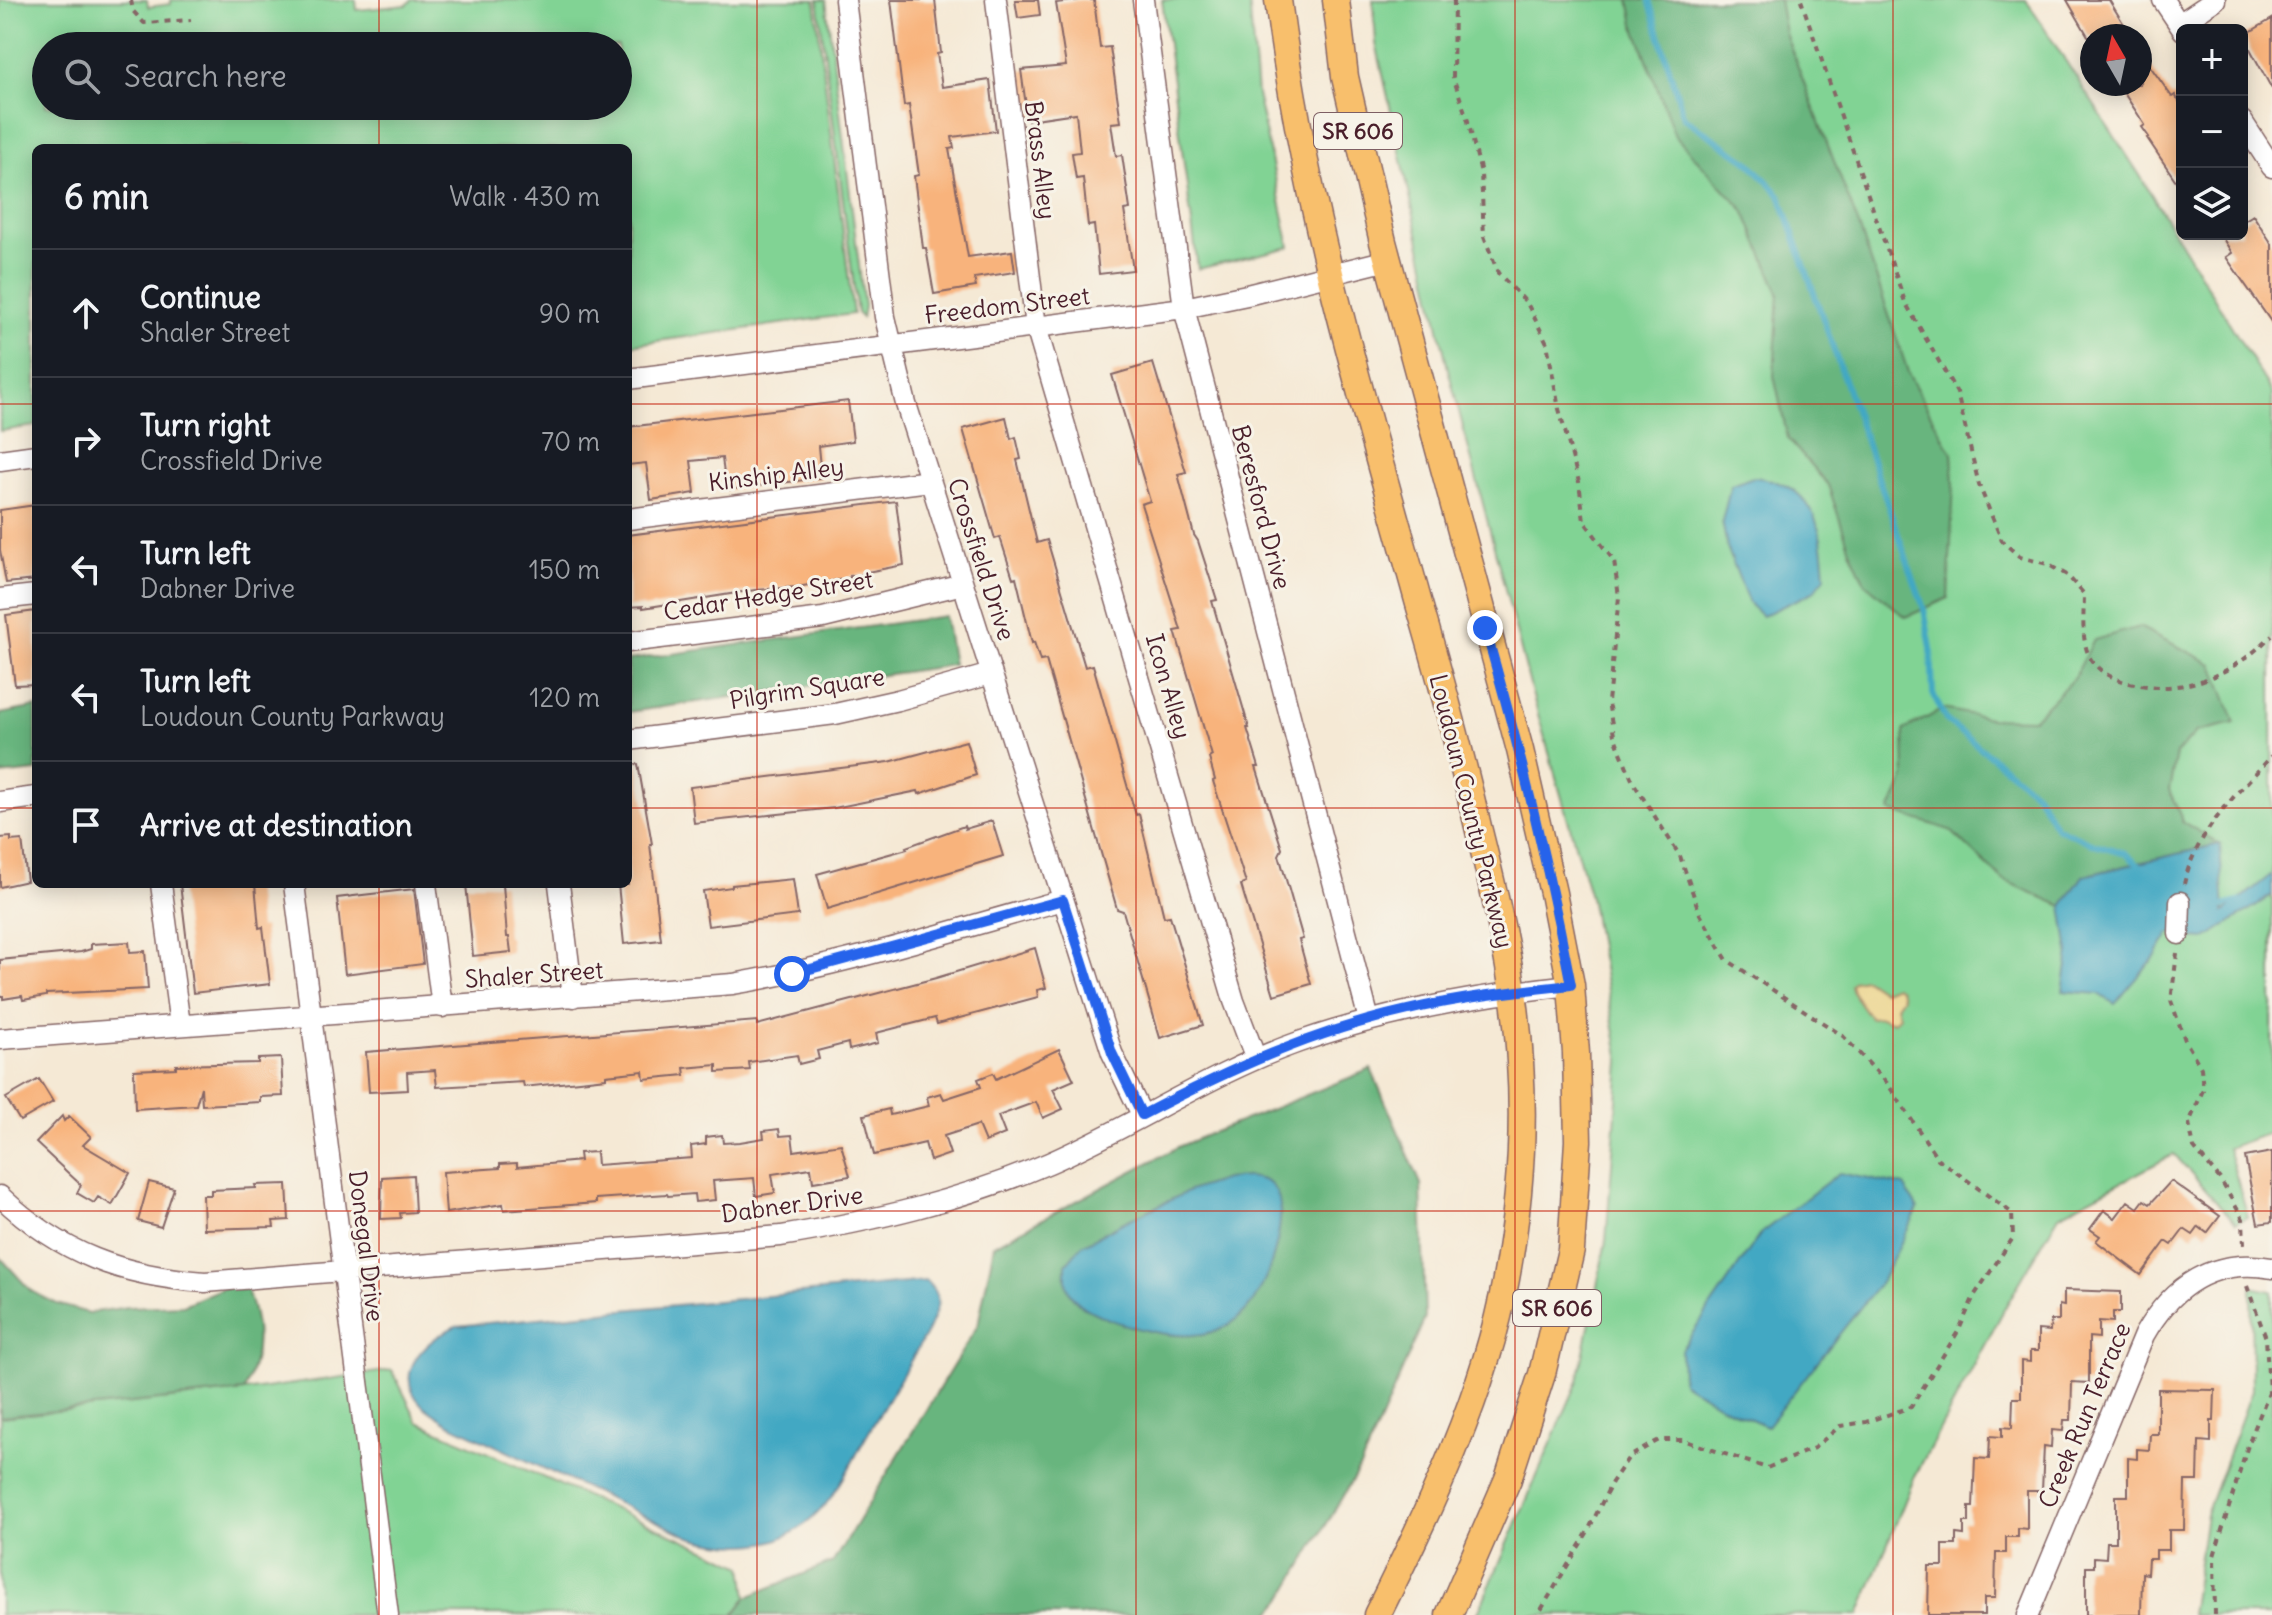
<!DOCTYPE html>
<meta charset="utf-8">
<style>
:root{--surface:#171b24;--page:#20242c;--text:#f1f3f6;--muted:#9ea1a6;--line:#363941}
body{margin:0;font-family:Delius,sans-serif;background:var(--page);color:var(--text)}
.controls{position:absolute;right:24px;top:24px;display:grid;overflow:hidden;border-radius:12px;box-shadow:0 4px 20px #0003}
.controls button{width:72px;height:72px;display:grid;place-items:center;padding:0;border:0;border-bottom:2px solid var(--line);background:var(--surface);color:var(--text);font:40px sans-serif}
.compass{position:absolute;left:2080px;top:24px;width:72px;height:72px;border-radius:50%;background:var(--surface);box-shadow:0 4px 20px #0003;rotate:351deg}
.stop{position:absolute;width:24px;height:24px;margin:-18px;border:6px solid #2563eb;border-radius:50%;background:#fff}
.stop.end{background:#2563eb;border-color:#fff;box-shadow:0 2px 8px #0008}
.list{margin:0;padding:0;list-style:none}
h2{display:flex;justify-content:space-between;align-items:center;height:104px;margin:0;padding:0 32px;font-size:34px}
h2 small{font-size:26px;font-weight:400;color:var(--muted)}
.list li{display:grid;grid-template-columns:52px 1fr auto;gap:24px;align-items:center;box-sizing:border-box;height:128px;padding:0 32px;border-top:2px solid var(--line)}
.list b{display:block;font-size:30px;white-space:nowrap}
.list p{margin:0;font-size:26px;white-space:nowrap;color:var(--muted)}
.list em{font-size:26px;font-style:normal;color:var(--muted)}
.icon{flex:none;width:44px;height:44px;fill:none;stroke:currentColor;stroke-width:2;stroke-linecap:round;stroke-linejoin:round}
.map{position:relative;flex:none;width:2272px;height:1615px;overflow:hidden}
.search{position:absolute;background:var(--surface);box-shadow:0 4px 20px #0003;left:32px;top:32px;width:600px;height:88px;display:flex;align-items:center;gap:20px;box-sizing:border-box;padding:0 28px;border-radius:44px;color:var(--muted);font-size:30px}
.panel{position:absolute;background:var(--surface);box-shadow:0 4px 20px #0003;left:32px;top:144px;width:600px;height:744px;border-radius:12px}
.map>svg:first-child{display:block}
</style>
<div class="map">
<svg width="2272" height="1615" viewBox="0 0 2272 1615">
<rect width="100%" height="100%" fill="#f7f3e8"/>
<filter id="ink" filterUnits="userSpaceOnUse"><feTurbulence type="fractalNoise" baseFrequency=".0125" numOctaves="2"/><feDisplacementMap in="SourceGraphic" scale="16" xChannelSelector="R" yChannelSelector="G"/><feConvolveMatrix kernelMatrix="1 2 1 2 8 2 1 2 1" color-interpolation-filters="sRGB"/></filter>
<filter id="wash" filterUnits="userSpaceOnUse"><feTurbulence type="fractalNoise" baseFrequency=".006" numOctaves="4" result="noise"/><feDisplacementMap in="SourceGraphic" scale="32" xChannelSelector="R" yChannelSelector="G"/><feGaussianBlur stdDeviation="1.8" result="paint"/><feColorMatrix in="noise" values="0 0 0 0 0 0 0 0 0 0 0 0 0 0 0 0 0 1.4 0 .05"/><feComposite in="paint" operator="in"/></filter>
<g filter="url(#wash)">
<rect width="100%" height="100%" fill="#f5e9d5"/>
<path fill="#81d394" stroke="#667960" stroke-width="2" fill-rule="evenodd" d="M0 0H147L148 7 171 4V0H356L357 10 407 5 412 0H815L853 314 628 345V148H36V426L0 431ZM618 46V106H46V46Z
M818 0H826L864 306 862 318 857 313Z
M1162 0H1249L1257 94 1290 247 1198 269Z
M1373 0H2026L2139 174 2272 393V1132L2228 1148 2248 1217 2236 1223 2174 1154 2059 1215 2007 1304 1915 1476 1859 1615H1477L1578 1381 1606 1241 1620 1061 1590 897 1532 693 1448 369 1376 43Z
M2251 1287 2272 1291V1615H2191L2206 1515 2252 1390Z
M392 1370 418 1422 743 1566 747 1597 733 1615H0V1417L244 1391Z"/>
<path fill="#68b57e" stroke="#596a54" stroke-width="2" d="M1629 0H1779L1785 33 1860 229 1909 375 1952 453 1954 483 1948 598 1906 617 1865 583 1850 550 1828 485 1788 439 1774 376 1779 293 1744 210 1675 136 1634 24Z
M945 616 953 665 628 712V660Z
M2139 627 2213 664 2235 723 2196 732 2176 754 2169 790 2183 822 2220 844 2084 876 2062 906 2003 880 1950 830 1890 811 1905 778 1904 730 1943 709 1989 718 2033 719 2074 678 2094 640Z
M36 707V771L0 775V714Z
M1371 1069 1421 1184 1425 1318 1361 1465 1282 1600 1269 1615H734L747 1597 833 1562 978 1325 994 1245 1180 1146Z
M0 1257 31 1291 57 1304 88 1313 128 1307 183 1305 243 1279C259 1321 263 1348 244 1391L0 1417Z"/>
<path fill="#eeda9e" stroke="#9c7c64" stroke-width="2" d="M1865 979 1883 991 1895 986 1900 989 1902 997 1896 1006 1899 1016 1893 1022 1881 1017 1870 1018 1852 992 1850 985 1853 981Z"/>
<path fill="#43a8c3" stroke="#466477" stroke-width="2" d="M1753 477C1814 483 1822 524 1825 577L1813 592 1762 616 1749 604 1727 547 1722 521 1731 485Z
M2220 844 2224 912 2272 874V895L2205 939 2192 938 2186 932 2170 933 2155 957 2115 1004 2099 994 2063 991 2069 952 2062 906 2083 876Z
M1839 1173 1904 1186 1918 1209 1882 1280 1767 1426 1721 1406 1682 1382 1681 1350 1761 1233Z
M1246 1177C1256 1178 1267 1179 1274 1188 1284 1201 1280 1227 1277 1242 1255 1341 1199 1351 1111 1320 1096 1314 1074 1305 1067 1288 1065 1282 1066 1271 1066 1264L1082 1245 1122 1223 1189 1191 1225 1179Z
M926 1281C945 1300 937 1308 928 1330 908 1366 887 1401 866 1437 855 1456 845 1478 832 1496 795 1548 747 1553 690 1537L449 1424C440 1418 430 1412 422 1405 390 1372 427 1340 456 1326Z"/>
<g fill="none" stroke-linecap="round" stroke-linejoin="round">
<path stroke="#43a8c3" stroke-width="6" d="M1649 0 1684 118 1750 163 1780 195 1924 609 1931 648 1933 694 1946 720 2036 793 2056 827 2091 843 2125 853 2142 868
M2215 908 2243 901"/>
</g>
<g id="blocks">
<path fill="#f8b37b" d="M891 0H935L941 53 937 54 942 87 990 80 996 131 952 137 954 148 949 149 968 257 1012 251 1015 272 974 278 976 287 934 294 926 248H923L914 176 919 175 909 105 904 106Z
M1015 0H1038L1040 15 1018 18Z
M1080 0H1094L1100 48 1110 47 1121 122 1111 123 1116 156 1122 155 1130 209 1124 210 1133 270 1099 274 1094 225 1088 226 1083 178 1076 179 1072 153 1080 152 1076 113 1028 120 1021 70 1066 66 1056 3Z
M2067 0H2109L2131 36H2088Z
M2272 19V89L2243 36Z
M2140 52 2172 97 2175 95 2182 106V190L2147 138 2149 137 2142 127 2145 125 2118 84H2140Z
M2253 215 2272 244V323L2226 257 2232 253 2220 234H2242V222Z
M1153 363 1186 472 1178 474 1194 535 1198 541 1217 600 1212 601 1249 728H1247L1259 767H1256L1282 849 1279 855 1303 939 1299 940 1311 984 1274 995 1241 885 1246 883 1213 781 1215 780 1209 758 1212 756 1175 631 1181 630 1141 504 1150 501 1112 375Z
M848 401 853 441 818 446 821 478 726 490 722 458 691 461 695 493 651 500 646 463 628 465V427Z
M1006 417 1011 439 1016 437 1021 459 1017 460 1037 543 1047 540 1085 667 1093 665 1129 792 1136 815 1139 814 1164 917 1170 916 1203 1025 1160 1038 1123 911 1117 909 1046 660 1040 661 1034 642 1032 643 1016 577 1013 578 1000 537 995 539 963 429Z
M896 501 904 565 867 572 868 574 850 576V578L797 587 755 590 643 608V606L628 607V535Z
M36 505V580L6 583 0 550V510Z
M36 611V684L15 685 6 615Z
M966 741 976 775 919 794 918 791 834 808 694 823 690 787 889 762Z
M638 764 652 844H650L661 940 624 944 618 884H628V765Z
M992 821 1003 856 827 909 817 874 907 849 906 847 964 826 965 829Z
M11 837V841L22 840 27 881 0 887V838Z
M793 879 798 915 708 926 703 891 732 887V885Z
M180 884H255L259 928 263 927 270 984 193 993Z
M466 884H503L507 937H509L511 952 473 956Z
M414 889 423 964 345 974 337 898Z
M129 942 130 952 145 951 148 989 46 994V996L23 1000 22 996 3 999V996H0V960L81 952 91 949V944Z
M1035 948 1046 988 1037 990 1038 997 937 1024 935 1018 876 1033 878 1043 849 1050 848 1043 817 1051 819 1059 799 1064 797 1055 749 1062 750 1070 717 1072V1065L684 1068 685 1075 644 1079 643 1071 606 1075V1078L524 1087 523 1082 437 1087 435 1070 407 1072 408 1090 369 1092 366 1052 757 1021V1025L936 978Z
M1059 1049 1074 1080 1053 1089 1063 1109 1043 1118 1036 1102 998 1116 1005 1134 985 1142 978 1125 944 1136 950 1154 930 1161 925 1143 874 1155 864 1115 889 1109 890 1115 929 1106 927 1097 941 1093 944 1099 981 1087 978 1079 993 1073 996 1079Z
M281 1058 283 1096 260 1097V1102L202 1105 201 1087 196 1105 135 1109 134 1070 176 1068V1065L258 1063V1059Z
M39 1079 53 1102 20 1121 6 1098Z
M62 1116 64 1121 69 1116 91 1137 83 1145 130 1173 112 1205 98 1197 94 1203 77 1193 81 1185 36 1143Z
M779 1129 780 1136 792 1135 794 1151 841 1144 850 1176 813 1182 811 1168 772 1174 775 1193 756 1196 754 1178 713 1181 715 1200 695 1202 694 1194 668 1196 667 1194 596 1199V1203L504 1210 503 1204 446 1213 443 1172 500 1168V1164L517 1163V1167L580 1161 579 1153 596 1152 597 1165 692 1158 691 1146 706 1144V1137L722 1135 723 1143 740 1142 764 1138 763 1131Z
M2272 1152V1222L2258 1224 2245 1157Z
M413 1175 415 1212 400 1213 401 1218 381 1219 382 1177Z
M2171 1181 2220 1216 2207 1233 2199 1227 2193 1235 2184 1229 2172 1245 2166 1241 2141 1275 2096 1241 2100 1236 2090 1229 2104 1210 2115 1218 2128 1201 2138 1208 2144 1200 2150 1204Z
M149 1182 174 1188 161 1227 138 1221Z
M287 1184 289 1220 273 1221 274 1227 204 1229 203 1195H211V1190L256 1188 255 1185Z
M2064 1290 2121 1292V1312H2113V1322L2099 1321V1338L2089 1337V1383L2072 1382 2071 1420H2064L2063 1431 2052 1430 2051 1447 2044 1446 2042 1491H2027V1529L2018 1528V1537H2006V1553H1996L1995 1598H1984V1615H1928L1929 1566H1943V1545H1956V1534L1964 1535V1522H1969V1507H1973L1975 1458 1989 1459 1990 1436 2002 1437V1427L2012 1428 2013 1398H2021V1361L2030 1362V1351H2038V1330L2050 1331 2051 1320H2059V1305L2064 1306Z
M2158 1389 2215 1390 2214 1421H2211V1442L2199 1441 2198 1481H2185L2184 1530H2169V1550H2156V1559H2148L2147 1574 2142 1573 2141 1615H2086V1567H2094V1557L2106 1558 2107 1542H2116V1496H2128V1458L2137 1459V1449L2149 1450 2150 1434H2158Z"/>
</g>
</g>
<g filter="url(#ink)">
<use href="#blocks" fill-opacity="0" stroke="#866666" stroke-width="2"/>
<g fill="none" stroke-linecap="round" stroke-linejoin="round">
<g stroke="#866666" stroke-width="23">
<path id="minor" d="M845 0 885 317 906 404 1112 1053 1142 1115
M996 0 1036 327 1234 1001 1256 1059
M1143 0 1184 308 1369 1020
M2163 0 2183 30
M2179 24 2215 0
M2242 121 2272 167
M628 379 1184 308 1247 295 1388 260
M0 460 36 455
M628 519 930 481
M0 599 36 595
M628 642 823 618 963 584
M628 740 835 714 898 700 991 674
M0 802 36 797
M161 884 180 1025
M294 884 388 1615
M426 884 442 1007
M559 884 573 997
M2179 934 2180 902
M0 1039 733 984C845 965 954 930 1063 900
M0 1196C61 1254 122 1276 205 1282L781 1236C873 1221 963 1200 1049 1163 1134 1126 1211 1073 1299 1042 1388 1011 1478 995 1571 985
M2028 1615 2144 1335C2172 1286 2213 1257 2272 1268"/>
</g>
<g stroke="#866666" stroke-width="29">
<path id="major" d="M1278 0C1304 206 1364 405 1419 604 1441 679 1461 755 1479 831 1498 907 1516 984 1520 1062 1525 1134 1519 1208 1506 1279 1486 1391 1428 1513 1377 1615
M1336 0 1345 77 1383 242 1520 750 1553 893 1571 985 1576 1053 1578 1141 1571 1250 1542 1374 1508 1479 1449 1615"/>
</g>
<path stroke="#866666" stroke-width="4" stroke-dasharray="6 6" stroke-linecap="butt" d="M131 0 133 11 144 23 191 20
M1454 0 1453 77 1468 121 1481 173 1484 236 1498 273 1527 303 1547 343 1559 409 1579 482 1584 521 1614 561 1619 597 1608 702 1614 735 1633 782 1680 856 1700 914 1727 960 1843 1036 1887 1083 1938 1159 2012 1213 2013 1238 1974 1296 1959 1330 1911 1407 1866 1422 1840 1426 1814 1448 1767 1468 1683 1440H1659L1629 1457 1612 1482 1587 1533 1538 1615
M1801 0 1905 302 1957 393 1979 485 2002 541 2020 557 2047 564 2067 575 2084 594C2084 614 2080 644 2092 661 2104 677 2121 682 2140 685 2190 694 2237 671 2272 635
M2184 884C2195 833 2237 793 2272 756
M2177 953 2171 1001 2185 1040 2201 1068 2203 1090 2189 1123 2194 1148 2220 1179 2243 1219 2244 1246
M2215 1615 2214 1556 2248 1445 2269 1392 2266 1338 2247 1286"/>
<use href="#minor" stroke="#fff" stroke-width="20"/>
<use href="#major" stroke="#f8bf6c" stroke-width="26"/>
</g>
</g>
<g fill="none" stroke-linecap="round" stroke-linejoin="round" filter="url(#ink)">
<path stroke="#2563eb" stroke-width="10" d="M792 974 1063 900 1112 1053 1142 1115C1228 1070 1314 1031 1408 1010 1462 997 1517 991 1571 985 1548 864 1519 746 1485 628"/>
</g>
<path fill="none" stroke="#c8321e" stroke-width="2" stroke-opacity="0.55" d="M379 0V46M757 0V1615M1136 0V1615M1515 0V1615M1893 0V1615M379 106V148M0 404H36M628 404H2272M0 808H36M628 808H2272M379 884V1615M0 1211H2272"/>
<g text-anchor="middle" dominant-baseline="central" stroke-width="6" stroke-linejoin="round" paint-order="stroke">
<g fill="#f7f3e8" stroke="#7e5f64" stroke-width="2">
<rect x="1314" y="113" width="88" height="36" rx="6"/>
<rect x="1513" y="1290" width="88" height="36" rx="6"/>
</g>
<g font-size="22" font-weight="bold" fill="#4a1f2b">
<text x="1358" y="131">SR 606</text>
<text x="1557" y="1308">SR 606</text>
</g>
<g font-size="24" fill="#4a1f2b" stroke="#f7f3e8">
<text transform="translate(1041 160) rotate(83)">Brass Alley</text>
<text transform="translate(1007 305) rotate(-7)">Freedom Street</text>
<text transform="translate(776 474) rotate(-7)">Kinship Alley</text>
<text transform="translate(1262 507) rotate(75)">Beresford Drive</text>
<text transform="translate(982 559) rotate(72)">Crossfield Drive</text>
<text transform="translate(768 595) rotate(-9)">Cedar Hedge Street</text>
<text transform="translate(1169 686) rotate(74)">Icon Alley</text>
<text transform="translate(807 688) rotate(-9)">Pilgrim Square</text>
<text transform="translate(1472 811) rotate(76)">Loudoun County Parkway</text>
<text transform="translate(534 974) rotate(-4)">Shaler Street</text>
<text transform="translate(792 1204) rotate(-8)">Dabner Drive</text>
<text transform="translate(367 1246) rotate(83)">Donegal Drive</text>
<text transform="translate(2084 1415) rotate(-67)">Creek Run Terrace</text>
</g>
</g>
</svg>
<div class="controls">
<button>+</button>
<button>−</button>
<button><svg class="icon" aria-label="layers" viewBox="0 0 24 24"><path d="M12 4l9 5-9 5-9-5zM3 14l9 5 9-5"/></svg></button>
</div>
<svg class="compass" viewBox="-18 -18 36 36"><path d="M0-13l5 13h-10z" fill="#e53935"/><path d="M0 13l5-13h-10z" fill="#9ea1a6"/></svg>
<div class="stop" style="left:792px;top:974px"></div>
<div class="stop end" style="left:1485px;top:628px"></div>
<div class="search"><svg class="icon" aria-label="search" viewBox="0 0 24 24"><circle cx="10" cy="10" r="6"/><path d="M15 15l6 6"/></svg>Search here</div>
<section class="panel">
<h2>6 min<small>Walk · 430 m</small></h2>
<ul class="list">
<li><svg class="icon" aria-label="ahead" viewBox="0 0 24 24"><path d="M12 20V5M6 11l6-6 6 6"/></svg><div><b>Continue</b><p>Shaler Street</p></div><em>90 m</em></li>
<li><svg class="icon" aria-label="right" viewBox="0 0 24 24"><path d="M7 20v-9h11M14 6l5 5-5 5"/></svg><div><b>Turn right</b><p>Crossfield Drive</p></div><em>70 m</em></li>
<li><svg class="icon" aria-label="left" viewBox="0 0 24 24"><path d="M17 20v-9H6M10 6l-5 5 5 5"/></svg><div><b>Turn left</b><p>Dabner Drive</p></div><em>150 m</em></li>
<li><svg class="icon" aria-label="left" viewBox="0 0 24 24"><path d="M17 20v-9H6M10 6l-5 5 5 5"/></svg><div><b>Turn left</b><p>Loudoun County Parkway</p></div><em>120 m</em></li>
<li><svg class="icon" aria-label="arrive" viewBox="0 0 24 24"><path d="M6 21V4h12l-3 4 3 4H6"/></svg><div><b>Arrive at destination</b></div></li>
</ul>
</section>
</div>
